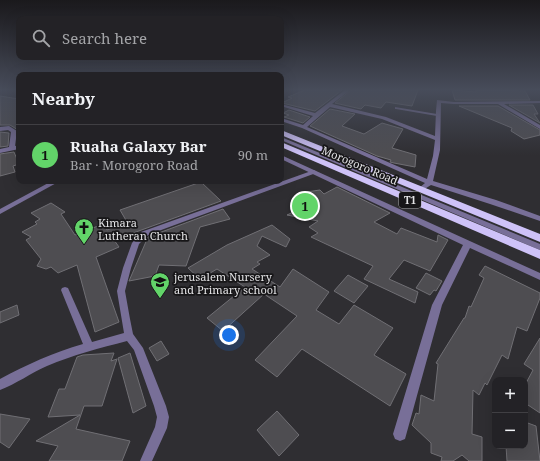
<!DOCTYPE html>
<meta charset="utf-8">
<style>
:root{--surface:#232226;--page:#2b2a2e;--text:#f1f3f6;--muted:#a3a4a7;--line:#403f43;--accent:#62d469}
body{margin:0;font-family:"Noto Serif",serif;background:var(--page);color:var(--text)}
.controls{position:absolute;right:12px;bottom:12px;display:grid;overflow:hidden;border-radius:8px;box-shadow:0 4px 16px #0002}
.controls button{width:36px;height:36px;display:grid;place-items:center;padding:0;border:0;border-bottom:1px solid var(--line);background:var(--surface);color:var(--text);font:20px sans-serif}
.you{position:absolute;left:229px;top:335px;width:14px;height:14px;margin:-10px;border:3px solid #fff;border-radius:50%;background:#1a73e8;box-shadow:0 0 0 6px #1a73e833}
.badge{display:grid;place-items:center;width:26px;height:26px;border-radius:50%;background:var(--accent);color:#111;font-size:13px;font-weight:700}
.pin{position:absolute;translate:-50% -50%;border:2px solid #fff;box-shadow:0 1px 4px #0006}
.list{margin:0;padding:0;list-style:none}
h2{display:flex;justify-content:space-between;align-items:center;height:52px;margin:0;padding:0 16px;font-size:17px}
h2 small{font-size:13px;font-weight:400;color:var(--muted)}
.list li{display:grid;grid-template-columns:26px 1fr auto;gap:12px;align-items:center;box-sizing:border-box;height:60px;padding:0 16px;border-top:1px solid var(--line)}
.list b{display:block;font-size:15px;white-space:nowrap}
.list p{margin:0;font-size:13px;white-space:nowrap;color:var(--muted)}
.list em{font-size:13px;font-style:normal;color:var(--muted)}
.icon{flex:none;width:22px;height:22px;fill:none;stroke:currentColor;stroke-width:2;stroke-linecap:round;stroke-linejoin:round}
.map{position:relative;flex:none;width:540px;height:461px;overflow:hidden}
.search{position:absolute;background:var(--surface);box-shadow:0 4px 16px #0002;left:16px;top:16px;width:268px;height:44px;display:flex;align-items:center;gap:10px;box-sizing:border-box;padding:0 14px;border-radius:8px;color:var(--muted);font-size:15px}
.panel{position:absolute;background:var(--surface);box-shadow:0 4px 16px #0002;left:16px;top:72px;width:268px;height:112px;border-radius:8px}
.map>svg:first-child{display:block}
</style>
<div class="map">
<svg width="540" height="461" viewBox="0 0 540 461">
<rect width="100%" height="100%" fill="#2f2e32"/>
<path fill="#4e4d51" stroke="#706f74" d="M305 90H342L315 111 282 103 292 98 288 97Z
M351 90H418L412 106 386 102 381 108 365 105 361 109 335 103Z
M452 90 476 92V90L525 91 530 100H455Z
M0 96 19 99V144H17L18 130 10 125H0Z
M509 105H533L538 114H534L540 123Z
M459 106H498L540 130V135L524 139 511 131 512 128Z
M330 109 355 114 342 126 364 134 382 123 403 129 392 148 416 155 415 167 394 163 390 162 391 160 377 156 310 126Z
M289 110 310 117 303 123 284 117 289 115 283 113Z
M0 132 9 133 8 146 0 147Z
M14 152 19 164 13 166 15 172 0 176V154Z
M201 182 221 201 114 240 119 247 96 257 119 322 95 332 77 265 58 273 51 267 46 269 37 266 41 259 26 240 31 237 22 232 37 224 35 222 40 219 31 213 51 203 65 212 61 214 75 235 103 224 107 230 127 222 120 210Z
M337 187 390 213 374 222 397 234 401 228 437 242 438 235 448 240 430 271 404 260 389 279 418 292 415 303 364 279 373 266 311 237 318 233 309 227 318 221 287 215 304 207 299 193 320 190 324 194Z
M223 209 230 219 200 227 186 266 159 265 155 276 129 281 148 237Z
M272 225 290 239 286 247 262 236 257 246 270 255 257 262 260 264 252 269 280 287 293 269 329 292 316 310 339 324 354 305 393 328 374 355 406 374 390 406 302 349 277 377 255 360 297 316 264 294 223 331 207 318 245 287 217 269 200 279 188 268 227 245Z
M485 266 540 293V298L527 331 517 327 508 359 502 355 487 385 485 383 479 395 473 390 472 434 482 437V461H469L462 455 453 461H441L442 457 431 453V443L412 425 416 413 419 414 421 395 434 401 438 364 436 363 464 318H465L469 306 471 307 484 278 479 275Z
M426 273 442 281 436 291 434 290 430 295 416 288Z
M348 275 368 286 354 303 334 291Z
M17 305 19 315 0 323V312Z
M540 338V413L525 403V385L533 370 524 364Z
M161 341 169 354 157 361 149 348Z
M114 353 111 361 117 359 102 406H84L76 429 130 441 122 461H49L58 446 36 441 80 415 48 417 59 389H65L77 357 83 355Z
M130 353 146 406 133 413 118 358Z
M277 411 299 435 279 456 257 430Z
M0 414 30 419 9 448 0 442Z
M525 422 536 426 540 461H507L506 446H525Z"/>
<g fill="none" stroke-linecap="round" stroke-linejoin="round">
<path fill="#786f98" fill-rule="evenodd" d="M395 107 437 114 439 115 437 116 396 109H395Z
M281 137 540 244V250L281 140Z
M314 170 317 172 316 173 153 233 147 236 139 244 131 268 125 291 130 319 133 334 143 348 166 406 169 417 167 428 152 461H140L155 427 157 417 154 406 134 350 127 341C100 348 73 355 47 366 31 373 16 384 0 390V379C26 365 54 352 83 344L61 290 62 288 65 287 68 288 92 342 124 333 117 291 123 268 132 243 141 232Z"/>
<path fill="#786f98" fill-rule="evenodd" d="M345 90H350L332 104 386 117 435 136 436 111 437 100 454 102 540 101V103L504 104 540 125V129L498 104H454L441 103 440 150 433 181 496 200 540 216V221L490 204 431 185 423 190H419L418 189 425 183 302 128 281 121V118L303 125 313 116 281 106V104L315 113ZM330 107 382 119 435 140 433 156 427 179 307 127Z
M9 126 17 131 15 146 19 145V149L0 153V149L9 147 11 132 8 130 0 131V127Z
M281 155 540 273V280L470 248 442 305 405 439 400 441 395 439 393 434 432 305 463 245 281 159Z
M52 181H60L0 214V209Z"/>
<path fill="#cec2f8" fill-rule="evenodd" d="M281 130 540 234V242L281 135Z
M281 142 540 250V259L281 147Z"/>
</g>
<linearGradient id="sky" x2="0" y2="1"><stop stop-color="#1a191c"/><stop offset="0.58" stop-color="#474c5a"/><stop offset="1" stop-color="#474c5a" stop-opacity="0"/></linearGradient>
<rect width="540" height="155" fill="url(#sky)"/>
<defs>
<g id="church-pin" transform="scale(1)"><path d="M0 17L-7.5 6A9.5 9.5 0 1 1 7.5 6Z" fill="#62d469" stroke="#171618"/><path d="M-1.2-6h2.4v3.5h3.3v2.4h-3.3V6h-2.4V-.1h-3.3v-2.4h3.3Z" fill="#111"/></g>
<g id="school-pin" transform="scale(1)"><path d="M0 17L-7.5 6A9.5 9.5 0 1 1 7.5 6Z" fill="#62d469" stroke="#171618"/><path d="M0-5L7-2L0 1L-7-2ZM-4 1L0 2.5L4 1V4Q0 6-4 4Z" fill="#111"/></g>
</defs>
<g fill-rule="evenodd">
<use href="#church-pin" x="84" y="228"/>
<use href="#school-pin" x="160" y="282"/>
</g>
<g text-anchor="middle" dominant-baseline="central" stroke-width="3.5" stroke-linejoin="round" paint-order="stroke">
<rect fill="#171618" stroke="#a6a6a8" stroke-width="1" x="399" y="192" width="22" height="16" rx="3"/>
<g font-size="10" font-weight="bold" fill="#e3e3e5">
<text x="410" y="200">T1</text>
</g>
<g font-size="11" fill="#e3e3e5" stroke="#171618">
<text transform="translate(360 165) rotate(23)">Morogoro Road</text>
</g>
<g font-size="11" fill="#e3e3e5" stroke="#171618" text-anchor="start">
<text x="98" y="222">Kimara<tspan x="98" dy="13">Lutheran Church</tspan></text>
<text x="174" y="276">jerusalem Nursery<tspan x="174" dy="13">and Primary school</tspan></text>
</g>
</g>
</svg>
<div class="controls">
<button>+</button>
<button>−</button>
</div>
<div class="you"></div>
<div class="pin badge" style="left:305px;top:206px">1</div>
<div class="search"><svg class="icon" aria-label="search" viewBox="0 0 24 24"><circle cx="10" cy="10" r="6"/><path d="M15 15l6 6"/></svg>Search here</div>
<section class="panel">
<h2>Nearby<small></small></h2>
<ul class="list">
<li><span class="badge">1</span><div><b>Ruaha Galaxy Bar</b><p>Bar · Morogoro Road</p></div><em>90 m</em></li>
</ul>
</section>
</div>
